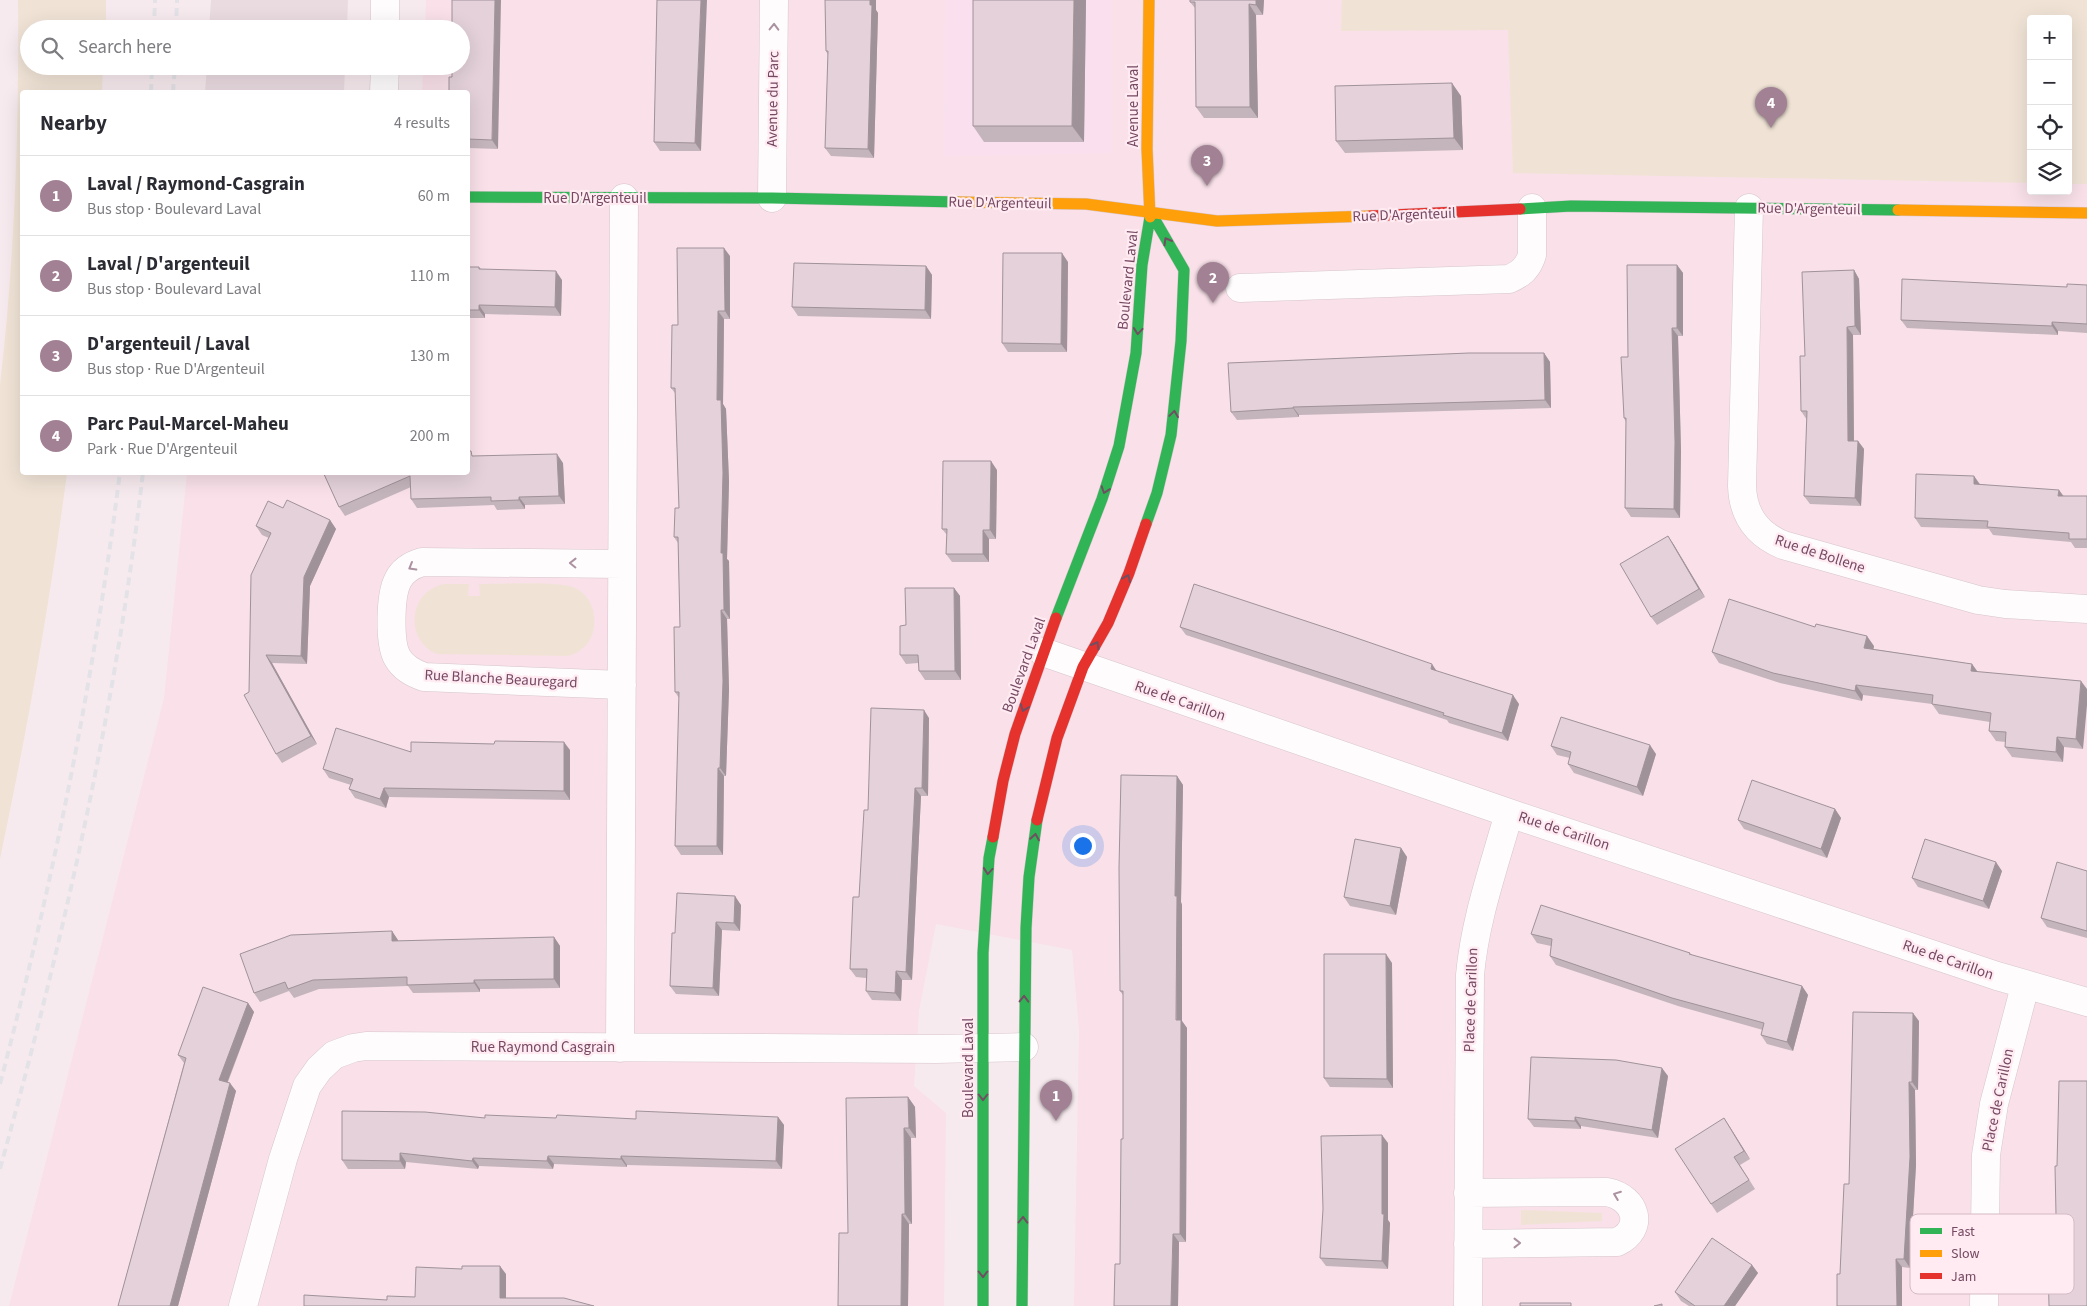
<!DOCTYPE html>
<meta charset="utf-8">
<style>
:root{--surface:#fff;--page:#f2f2f3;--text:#2b2b33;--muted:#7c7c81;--line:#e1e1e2;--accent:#a38194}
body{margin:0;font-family:"Source Sans 3",sans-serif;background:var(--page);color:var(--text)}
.controls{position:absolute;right:15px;top:15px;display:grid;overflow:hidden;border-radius:5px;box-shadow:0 5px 20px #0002}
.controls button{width:45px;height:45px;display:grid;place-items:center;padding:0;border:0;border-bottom:1px solid var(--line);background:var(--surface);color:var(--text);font:25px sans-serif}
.you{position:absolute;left:1082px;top:845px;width:18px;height:18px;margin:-12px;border:4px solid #fff;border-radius:50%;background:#1a73e8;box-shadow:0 0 0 8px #1a73e833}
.badge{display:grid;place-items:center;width:32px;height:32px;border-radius:50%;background:var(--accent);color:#fff;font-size:16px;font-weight:700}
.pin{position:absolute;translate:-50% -41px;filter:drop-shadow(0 1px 2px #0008)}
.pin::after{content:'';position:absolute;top:26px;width:18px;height:15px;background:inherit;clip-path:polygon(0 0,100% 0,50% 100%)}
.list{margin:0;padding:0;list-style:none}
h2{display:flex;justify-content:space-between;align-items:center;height:65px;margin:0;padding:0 20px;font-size:21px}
h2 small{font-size:16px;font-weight:400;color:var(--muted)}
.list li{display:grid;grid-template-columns:32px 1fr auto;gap:15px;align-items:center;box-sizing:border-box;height:80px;padding:0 20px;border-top:1px solid var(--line)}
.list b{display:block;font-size:19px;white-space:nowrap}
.list p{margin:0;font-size:16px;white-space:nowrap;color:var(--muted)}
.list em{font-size:16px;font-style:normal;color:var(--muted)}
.icon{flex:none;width:28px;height:28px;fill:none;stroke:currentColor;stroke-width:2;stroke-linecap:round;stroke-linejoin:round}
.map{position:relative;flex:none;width:2087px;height:1306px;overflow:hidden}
.search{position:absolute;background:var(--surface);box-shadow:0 5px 20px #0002;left:20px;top:20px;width:450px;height:55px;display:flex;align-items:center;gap:12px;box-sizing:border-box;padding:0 18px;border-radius:28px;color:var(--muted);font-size:19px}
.panel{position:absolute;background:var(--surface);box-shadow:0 5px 20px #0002;left:20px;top:90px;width:450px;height:385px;border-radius:5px}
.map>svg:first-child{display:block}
</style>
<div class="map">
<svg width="2087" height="1306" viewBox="0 0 2087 1306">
<rect width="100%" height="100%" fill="#f7eaee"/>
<path fill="#f9e0e9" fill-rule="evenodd" d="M426 0H2087V1306H1074L1079 1030 1072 950 936 924 919 1011 914 1086 946 1113 944 1306H9L164 698 187 473 468 472V92H422L423 66H461V29H425ZM2031 19H2068V191H2031Z"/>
<path fill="#fae0ef" d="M945 0H1111V153L944 156Z"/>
<path fill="#eadbe1" d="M211 0H348L347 29H209Z
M207 66H345L344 92H205Z"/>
<path fill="#f0e3d6" d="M18 0H106V29H29V66H103L102 92H22V472L67 473C50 603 27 731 0 859V384C15 257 19 128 18 0Z
M1342 0H2087V184H2068V19H2031V183L1513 173 1508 30 1341 31Z
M445 584H469L468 596H480L479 584C499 584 560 581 575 588 590 595 596 611 594 627 592 642 582 652 568 656L437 654C404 641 408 590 445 584Z
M1521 1210 1602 1213V1221L1521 1225Z"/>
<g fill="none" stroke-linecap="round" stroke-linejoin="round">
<g stroke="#d7c5cd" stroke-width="29">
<path id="street" d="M385 29V0
M384 92 385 66
M772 198 774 0
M1749 208 1742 486C1743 515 1757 534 1783 545L1978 600 2005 604 2087 609
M1240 288 1509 279C1521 274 1528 268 1532 255V208
M1043 652 1509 813 1997 976 2087 1002
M622 685 424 677C413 673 403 668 397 657 389 642 390 595 398 580 403 570 412 565 422 562L622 564
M620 1048 624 198
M1468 1193 1607 1192C1637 1198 1645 1229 1617 1242L1468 1244
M243 1306 283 1159 307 1086 319 1069 334 1055 353 1048 366 1046 936 1049 1024 1047
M1468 1306 1470 975C1475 919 1494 867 1509 813
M1984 1306 1986 1155 1994 1104 2025 986"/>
</g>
<g stroke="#d8c6ce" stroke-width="12">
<path id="fast" d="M468 197 772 198 958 202
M1520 209 1571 206 1898 210
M1146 524 1157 493 1171 435 1181 341 1184 270 1151 213
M1056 618 1102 499 1119 446 1136 353 1142 265 1150 217
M983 1306V953L989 858 993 837
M1022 1306 1026 928 1029 877 1037 820"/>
</g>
<g stroke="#d8c6ce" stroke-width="12">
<path id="slow" d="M1149 0 1147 149 1150 217
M958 202 1086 204 1217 221 1370 216
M1898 210 2087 213"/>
</g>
<g stroke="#d8c6ce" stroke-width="12">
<path id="jam" d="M1370 216 1520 209
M1037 820 1057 738 1083 667 1108 623 1129 573 1146 524
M993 837 1003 781 1015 734 1056 618"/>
</g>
<use href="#street" stroke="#fefcfc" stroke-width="28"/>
<use href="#fast" stroke="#30b455" stroke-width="11"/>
<use href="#slow" stroke="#ff9f0a" stroke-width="11"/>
<use href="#jam" stroke="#e5322d" stroke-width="11"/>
<path stroke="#e3e2e6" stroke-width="4" stroke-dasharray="8 5" stroke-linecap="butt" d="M154 29 155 0
M176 29 177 0
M151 92 152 66
M173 92 175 66
M0 1084C53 882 94 679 120 472
M0 1169C63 941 116 708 143 472"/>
</g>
<path fill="#c4b4bb" d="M657 0 701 151H660L654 142Z
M825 0H876V10L878 13 874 158 831 156 825 148 828 55 826 51Z
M1086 0 1084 142H984L973 126Z
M1190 0H1264L1263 15H1256L1258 118H1204L1196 107 1195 8 1190 2Z
M468 92 498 149 468 148Z
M1461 96 1463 150 1345 153 1336 141Z
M730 256V319H724L723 404 726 409 729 481 727 559 729 561 730 619H727L729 689 726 776H724L723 855H681L675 846 679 698 675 692 680 627 678 543 674 537 679 508 675 393 671 388Z
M1068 262 1067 352H1008L1002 343Z
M1677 265 1683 273V336H1678L1681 451 1680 518 1631 517 1625 508 1626 422 1624 418 1628 357Z
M926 266 932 275 931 319 798 316 792 307Z
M468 267H479L481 269 562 280 561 316 485 314V318H468Z
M1854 270 1859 279 1861 335H1853L1854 441H1858L1864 449 1861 506 1810 504 1804 496 1807 420 1801 411 1805 356Z
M2087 285V333L2058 331V335L1907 328 1901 320 2067 287Z
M1544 353 1550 362 1551 408 1299 415V417L1237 420 1231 412Z
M475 456 563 463 565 504 525 505V509L497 510 494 505 417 508 411 499V487L345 516 339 507 323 472Z
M997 470 996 539H989V562H952L946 554 947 535 942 529Z
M1974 476 1980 484 2063 496H2087V548H2075L2071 542 1993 535 1989 529 1921 527 1915 518Z
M283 508 330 520 336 529 310 586 307 664 272 663 317 744 282 763 276 754 249 692 269 538 262 535 256 526Z
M1668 536 1674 545 1705 597 1657 625 1651 617Z
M954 588 960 596 961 680H925L919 671 918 663 906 664 900 655 906 625Z
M1180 627 1437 671 1519 704 1508 741 1449 723 1447 720 1186 635Z
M1874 646 1873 649 1972 664 1978 672 2081 681 2083 749 2064 747 2063 762 2012 757 2005 747 2006 742 1996 741 1989 731 1990 722 1939 714 1932 704 1863 695 1862 701 1780 683 1719 663 1712 652Z
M929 718 928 796H921L912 980H902L901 1001 872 1000 866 991V978L856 977 850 969 859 897 868 810Z
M1551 746 1656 754 1643 796 1574 773 1568 764 1570 758 1557 755Z
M570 750V800L389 797 386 808 355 798 349 789 351 785 329 778 323 769 411 752Z
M1177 776 1183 785 1181 902 1182 905V1021L1187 1028 1186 1242H1179L1178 1306H1114L1120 1264 1123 1139V995L1120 991Z
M1835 809 1841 818 1827 858 1744 829 1738 820Z
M1401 848 1407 857 1396 915 1350 906 1344 897Z
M2002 871 1989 909 1918 887 1912 878Z
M2087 871V938L2047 927 2041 918Z
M741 905 740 931 722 930 719 996 676 994 670 986 675 933Z
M392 931 398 941 554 937 560 946V988L480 989V992L413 993 408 986 319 989 294 998 289 991 260 1002 254 993Z
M1531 934 1690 953 1692 955 1802 986 1808 995 1793 1051 1767 1044 1761 1035 1763 1030 1678 1006 1556 965 1550 956 1551 946 1537 943Z
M1392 963 1393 1088 1330 1087 1324 1078Z
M248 1003 254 1012 228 1082 236 1091 178 1306H118L184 1063 178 1055Z
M1919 1021 1918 1090H1915L1916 1165 1910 1268 1902 1267 1840 1274 1849 1184Z
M1668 1076 1658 1138 1581 1126V1129L1534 1127 1528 1119Z
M908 1097 915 1107 916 1138H911L912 1224H909L908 1306H838Z
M778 1117 784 1125 782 1169 627 1165V1167L554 1164 553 1169 479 1166 478 1169 406 1162 405 1169H348L342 1160 485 1118 636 1119Z
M1724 1118 1750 1159 1740 1165 1755 1189 1717 1213 1711 1204Z
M1388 1143V1220L1390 1223 1388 1269 1326 1266 1320 1258Z
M1752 1265 1758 1273 1735 1306H1689L1681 1301 1675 1292Z"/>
<path fill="#a09299" d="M495 0H501L498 149 492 140Z
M701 0H707L701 151 695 143Z
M870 0H876V10L878 13 874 158 868 149Z
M1074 0H1086L1084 142 1072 126Z
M1256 0H1264L1263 15 1256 5Z
M1249 4 1256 15 1258 118 1250 107Z
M1452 83 1461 96 1463 150 1454 138Z
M724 248 730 256V319L725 311Z
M1062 253 1068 262 1067 352 1061 344Z
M1677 265 1683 273V336L1677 328Z
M926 266 932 275 931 319 925 310Z
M1854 270 1859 279 1861 335 1855 326Z
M556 271 562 280 561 316 555 307Z
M479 305 485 314V318L479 310Z
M718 311 724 319 723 404 726 409 729 481 727 559 729 561 730 619 724 610 721 553 717 400Z
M2052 322 2058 331V335L2052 326Z
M1847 327 1853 335 1854 449 1848 441Z
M1672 328 1678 336 1681 451 1680 518 1674 509Z
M1544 353 1550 362 1551 408 1545 400Z
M1293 407 1299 415V417L1293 408Z
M1858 441 1864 449 1861 506 1855 498Z
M557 454 563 463 565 504 559 496Z
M991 461 997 470 996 539 990 530Z
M1974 476 1980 485 1974 484Z
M2059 490 2065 498 2058 496Z
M519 497 525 505V509L519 500Z
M330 520 336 529 310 586 307 664 301 656 304 577Z
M983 530 989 539V562L983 554Z
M1668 536 1674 545 1705 597 1699 589Z
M954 588 960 596 961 680 955 671Z
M721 610 727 619 729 689 726 776 720 768Z
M1867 636 1874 646 1872 658 1864 648Z
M266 655 272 663 317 744 311 736Z
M1432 664 1438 673 1431 669Z
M1972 664 1979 674 1971 671Z
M2081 681 2087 689V705L2083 749 2076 739Z
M1856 685 1863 695 1862 701 1855 691Z
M1513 695 1519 704 1508 741 1502 733Z
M924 710 929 718 928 796 922 788Z
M2057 737 2064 747 2063 762 2056 752Z
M564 742 570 750V800L564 791Z
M1650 745 1656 754 1643 796 1637 787Z
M718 768 724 776 723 855 717 846Z
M1177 776 1183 785 1181 902 1182 905V1021L1187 1028 1186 1242 1180 1234 1175 896Z
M384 788 389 797 386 808 380 799Z
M915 788 921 796 912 980 906 972Z
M1835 809 1841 818 1827 858 1821 849Z
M1401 848 1407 857 1396 915 1390 906Z
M1996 862 2002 871 1989 909 1983 901Z
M735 896 741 905 740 931 734 923Z
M716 922 722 930 719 996 713 988Z
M392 931 398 940V949L392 941Z
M554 937 560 946V988L554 979Z
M1386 954 1392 963 1393 1088 1387 1079Z
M896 971 902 980 901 1001 895 993Z
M474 980 480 989V992L474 983Z
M1802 986 1808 995 1793 1051 1787 1042Z
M248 1003 254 1012 225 1088 219 1080Z
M1913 1013 1919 1021 1918 1090 1912 1082Z
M1662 1068 1668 1076 1658 1138 1652 1130Z
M1909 1082 1915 1090 1916 1165 1910 1268 1904 1259Z
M230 1083 236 1091 178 1306H170Z
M908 1097 915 1107 916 1138 909 1128Z
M778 1117 784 1125 782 1169 776 1161Z
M1575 1117 1581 1126V1129L1575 1121Z
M1724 1118 1730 1127 1750 1159 1744 1151Z
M904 1128 911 1138 912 1224 905 1214Z
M1382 1135 1388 1143V1220L1390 1223 1388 1269 1382 1261Z
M400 1153 406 1162 405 1169 400 1161Z
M548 1156 554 1164 553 1169 547 1161Z
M621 1156 627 1165V1167L621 1159Z
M473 1158 479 1166 478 1169 472 1161Z
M902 1214 909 1224 908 1306H901Z
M1173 1234 1179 1242 1178 1306H1171Z
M1896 1259 1902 1267V1306H1897Z
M1752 1265 1758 1273 1735 1306H1724Z
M500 1266 506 1274V1306L500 1298Z"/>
<path fill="#e4d1da" stroke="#a09299" d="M452 0H495L492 140 468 139V92H449V77H452V66H461V29H452Z
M657 0H701L695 143 654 142Z
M825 0H870V5H872L868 149 825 148 828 51H826Z
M973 0H1074L1072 126H973Z
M1190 0H1256V5L1249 4 1250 107H1196L1195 2H1190Z
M1452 83 1454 138 1336 141 1335 86Z
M677 248H724L725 311H718L717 400H721L723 473 721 553H723L724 610H721L723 681 720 768H718L717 846H675L679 692H675L674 627H680L678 537H674L675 508H679L675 388H671L672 325H678Z
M1003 253H1062L1061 344 1002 343Z
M794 263 926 266 925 310 792 307Z
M1627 265H1677V328H1672L1675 442 1674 509 1625 508 1626 418H1624L1621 357H1628Z
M468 267H479V269L556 271 555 307 479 305V310H468Z
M1854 270 1855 326 1847 327 1848 441H1858L1855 498 1804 496 1807 411H1801L1800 356H1805L1802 272Z
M1902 279 2067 287V284L2087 285V324L2052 322V326L1901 320Z
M1469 353H1544L1545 400 1293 407V408L1231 412 1228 363Z
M468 451H471L472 456 557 454 559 496 519 497V500L491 501V497L411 499 410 476 339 507 323 472H468Z
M943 461H991L990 530H983V554H946L947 529H942Z
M1916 474 1974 476V484L2059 490 2058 496H2087V539H2069V533L1987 527 1988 521 1915 518Z
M287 500 330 520 304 577 301 656 266 655 311 736 276 754 244 695 249 692 251 575 271 533 256 526 268 501 283 508Z
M1668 536 1699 589 1651 617 1620 564Z
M1194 584 1342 633 1432 664 1431 669 1513 695 1502 733 1443 715 1444 713 1180 627Z
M905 588H954L955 671H919L918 655H900V626L906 625Z
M1729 599 1815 627 1816 624 1867 636 1864 648 1972 664 1971 671 2081 681 2076 739 2057 737 2056 752 2005 747 2006 732 1989 731 1991 713 1932 704 1933 695 1856 685 1855 691 1773 673 1712 652Z
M871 708 924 710 922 788H915L906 972 896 971 895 993 866 991 867 969H850L853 897H859L864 810H868Z
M1561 717 1650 745 1637 787 1568 764 1571 752 1551 746Z
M336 728 411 752V742L494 744 495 741 564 742V791L384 788 380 799 349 789 353 779 323 769Z
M1121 775 1177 776 1175 896H1177L1176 1020H1181L1180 1234H1173L1171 1306H1114L1115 1264H1120L1121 1139H1123V991H1120L1119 868Z
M1752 780 1835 809 1821 849 1738 820Z
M1355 839 1401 848 1390 906 1344 897Z
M1925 839 1996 862 1983 901 1912 878Z
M2057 862 2087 871V931L2041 918Z
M677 893 735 896 734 923 716 922 713 988 670 986 672 933H675Z
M1541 905 1690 953 1689 954 1802 986 1787 1042 1761 1035 1764 1023 1672 998 1550 956 1552 939 1531 934Z
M392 931V941L554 937V979L474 980V983L407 985V977L313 980 288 989 285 982 254 993 240 954 291 935Z
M1324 954H1386L1387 1079 1324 1078Z
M203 987 248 1003 219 1080 230 1083 170 1306H118L186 1058 178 1055Z
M1853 1012 1913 1013 1912 1082H1909L1910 1157 1904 1259H1896L1897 1306H1837V1274H1840L1844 1184H1849Z
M1531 1057 1616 1060 1662 1068 1652 1130 1575 1117V1121L1528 1119Z
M2059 1081H2087V1306H2049L2048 1263H2057L2055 1166H2057Z
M908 1097 909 1128H904L905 1214H902L901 1306H838L839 1233H848L846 1098Z
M342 1111 425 1112 485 1118V1115L556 1118 557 1115 636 1119V1111L778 1117 776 1161 621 1156V1159L548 1156 547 1161 473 1158 472 1161 400 1153V1161L342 1160Z
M1724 1118 1744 1151 1734 1157 1749 1180 1711 1204 1675 1149Z
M1382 1135V1214H1384L1382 1261 1320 1258 1323 1209 1321 1136Z
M1712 1238 1752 1265 1724 1306H1695L1675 1292Z
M462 1266H500V1298H564L594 1306H304V1295L387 1300V1296L415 1297 416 1267 462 1269Z
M1520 1303H1571V1306H1520Z
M1662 1304V1306H1654Z"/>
<defs><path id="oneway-chevron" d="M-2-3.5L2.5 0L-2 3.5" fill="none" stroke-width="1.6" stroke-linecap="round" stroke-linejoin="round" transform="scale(1.25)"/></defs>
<g stroke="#ac91a0">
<use href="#oneway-chevron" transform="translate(774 27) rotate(-89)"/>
<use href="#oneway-chevron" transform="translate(573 563) rotate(-179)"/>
<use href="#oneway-chevron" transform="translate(412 567) rotate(150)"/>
<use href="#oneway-chevron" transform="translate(1617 1195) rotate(-159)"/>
<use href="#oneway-chevron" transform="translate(1517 1243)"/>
</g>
<g stroke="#724e62">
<use href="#oneway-chevron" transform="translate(1167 241) rotate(-120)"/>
<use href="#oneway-chevron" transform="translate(1138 331) rotate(95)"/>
<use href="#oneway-chevron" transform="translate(1174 414) rotate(-82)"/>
<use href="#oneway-chevron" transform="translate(1105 490) rotate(109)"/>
<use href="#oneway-chevron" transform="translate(1127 578) rotate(-68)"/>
<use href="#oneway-chevron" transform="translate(1096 645) rotate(-60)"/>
<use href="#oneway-chevron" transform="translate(1024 708) rotate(110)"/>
<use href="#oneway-chevron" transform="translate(1035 837) rotate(-81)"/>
<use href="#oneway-chevron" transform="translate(988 871) rotate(95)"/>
<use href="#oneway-chevron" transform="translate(1024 999) rotate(-89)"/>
<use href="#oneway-chevron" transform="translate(983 1097) rotate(90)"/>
<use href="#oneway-chevron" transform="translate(1023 1220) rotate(-89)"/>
<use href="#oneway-chevron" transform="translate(983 1274) rotate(90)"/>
</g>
<g text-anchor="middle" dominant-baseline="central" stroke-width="4.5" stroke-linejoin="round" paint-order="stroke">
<g font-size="15" fill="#764963" stroke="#ffebf1">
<text transform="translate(773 99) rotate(-89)">Avenue du Parc</text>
<text transform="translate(1133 106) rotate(-90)">Avenue Laval</text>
<text x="595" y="198">Rue D'Argenteuil</text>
<text transform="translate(1000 203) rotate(1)">Rue D'Argenteuil</text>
<text transform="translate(1809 209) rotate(1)">Rue D'Argenteuil</text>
<text transform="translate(1404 215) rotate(-2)">Rue D'Argenteuil</text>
<text transform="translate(1128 280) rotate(-84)">Boulevard Laval</text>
<text transform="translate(1820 554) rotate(18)">Rue de Bollene</text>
<text transform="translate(1024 665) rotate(-70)">Boulevard Laval</text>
<text transform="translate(501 679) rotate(3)">Rue Blanche Beauregard</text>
<text transform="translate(1180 701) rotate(19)">Rue de Carillon</text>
<text transform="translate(1564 831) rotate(18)">Rue de Carillon</text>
<text transform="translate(1948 960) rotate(19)">Rue de Carillon</text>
<text transform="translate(1471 1000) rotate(-88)">Place de Carillon</text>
<text x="543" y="1047">Rue Raymond Casgrain</text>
<text transform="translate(968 1068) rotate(-90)">Boulevard Laval</text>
<text transform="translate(1998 1100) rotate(-78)">Place de Carillon</text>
</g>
</g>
<rect x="1910" y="1214" width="164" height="80" rx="8" fill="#ffebf1" stroke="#d6bac6" stroke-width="1"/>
<rect x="1920" y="1228" width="22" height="6" fill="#30b455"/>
<rect x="1920" y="1250" width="22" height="7" fill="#ff9f0a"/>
<rect x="1920" y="1273" width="22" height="6" fill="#e5322d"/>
<g font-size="14" fill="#764963">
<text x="1951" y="1236">Fast</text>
<text x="1951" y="1258">Slow</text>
<text x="1951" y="1281">Jam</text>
</g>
</svg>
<div class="controls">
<button>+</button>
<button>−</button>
<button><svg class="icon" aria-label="locate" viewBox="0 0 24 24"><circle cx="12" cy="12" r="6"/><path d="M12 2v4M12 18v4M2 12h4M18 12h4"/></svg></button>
<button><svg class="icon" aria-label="layers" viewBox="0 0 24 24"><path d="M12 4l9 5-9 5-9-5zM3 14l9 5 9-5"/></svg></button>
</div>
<div class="you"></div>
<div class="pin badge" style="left:1056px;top:1121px">1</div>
<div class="pin badge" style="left:1213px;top:303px">2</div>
<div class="pin badge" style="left:1207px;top:186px">3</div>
<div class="pin badge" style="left:1771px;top:128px">4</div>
<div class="search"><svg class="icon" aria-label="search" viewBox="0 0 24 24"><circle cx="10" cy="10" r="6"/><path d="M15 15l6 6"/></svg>Search here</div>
<section class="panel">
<h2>Nearby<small>4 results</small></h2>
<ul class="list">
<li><span class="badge">1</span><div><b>Laval / Raymond-Casgrain</b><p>Bus stop · Boulevard Laval</p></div><em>60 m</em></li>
<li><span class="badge">2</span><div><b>Laval / D'argenteuil</b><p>Bus stop · Boulevard Laval</p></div><em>110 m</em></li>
<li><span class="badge">3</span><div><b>D'argenteuil / Laval</b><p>Bus stop · Rue D'Argenteuil</p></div><em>130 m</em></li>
<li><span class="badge">4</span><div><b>Parc Paul-Marcel-Maheu</b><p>Park · Rue D'Argenteuil</p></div><em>200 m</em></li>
</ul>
</section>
</div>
